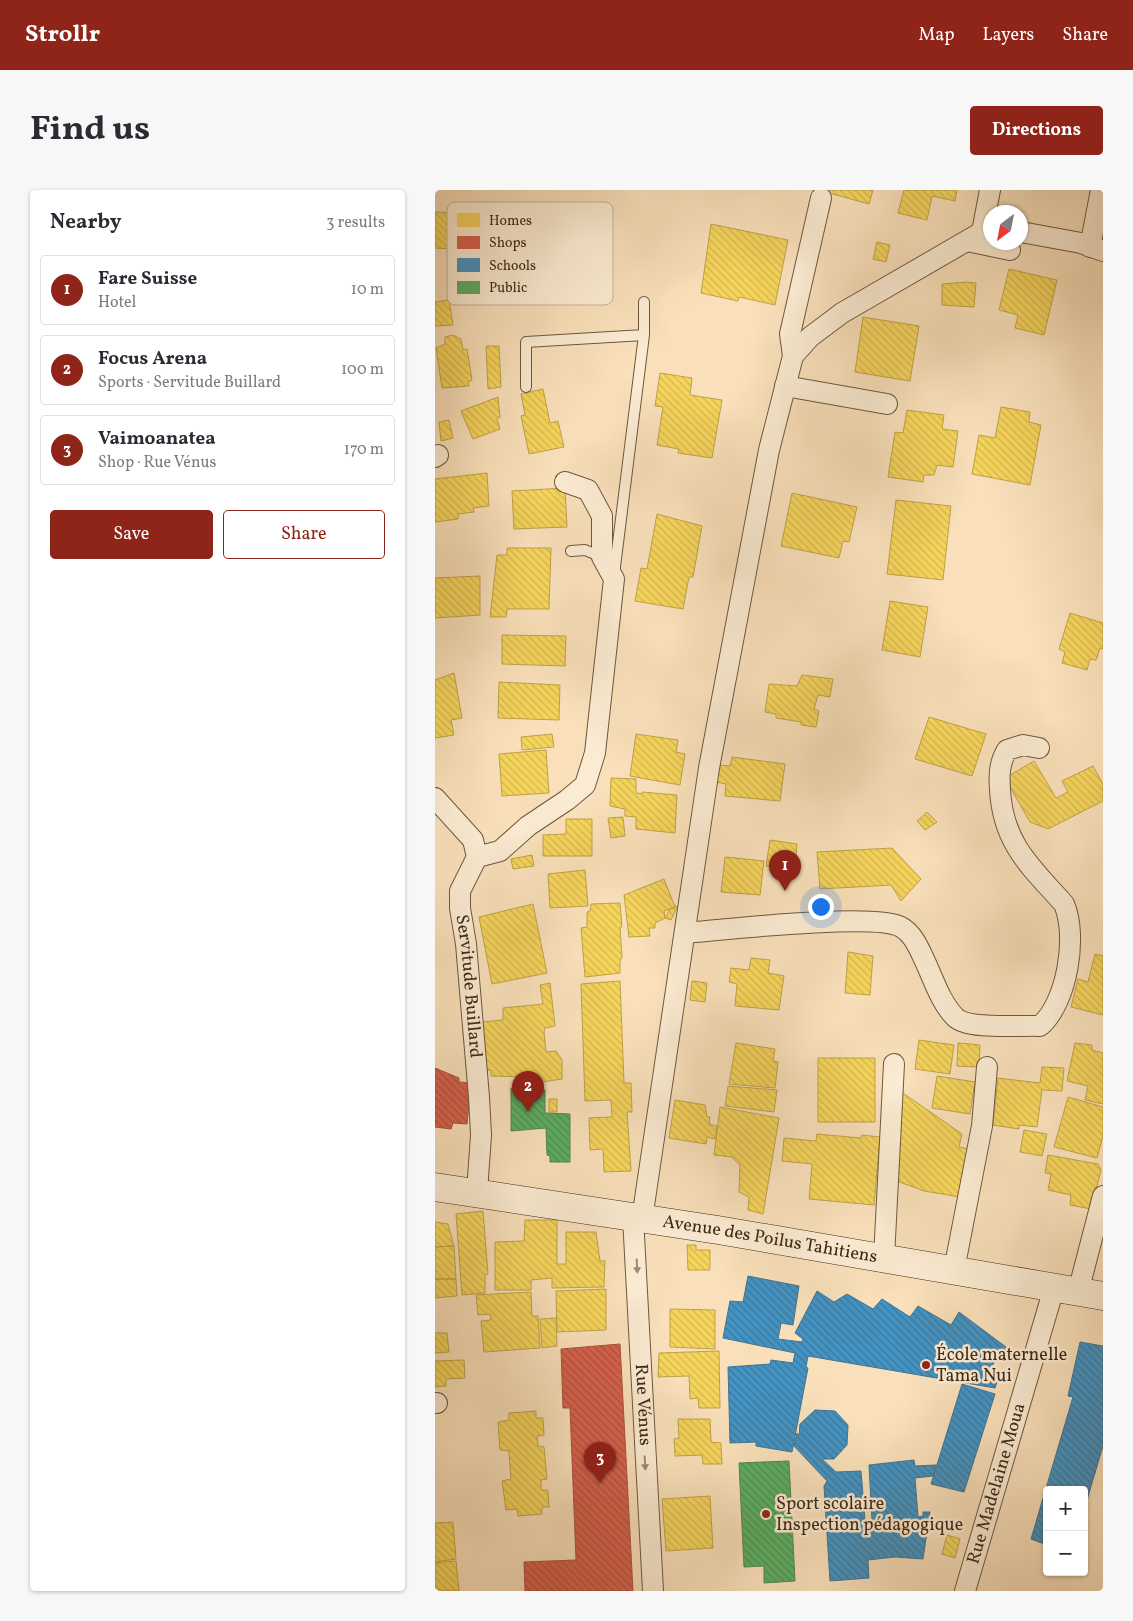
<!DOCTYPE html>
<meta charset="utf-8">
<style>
:root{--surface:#fff;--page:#f7f7f7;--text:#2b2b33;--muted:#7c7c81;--line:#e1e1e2;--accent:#8f2418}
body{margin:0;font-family:Vollkorn,serif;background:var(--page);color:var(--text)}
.controls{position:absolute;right:15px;bottom:15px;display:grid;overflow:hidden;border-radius:5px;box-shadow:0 1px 4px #0004}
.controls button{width:45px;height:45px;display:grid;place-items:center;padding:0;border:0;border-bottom:1px solid var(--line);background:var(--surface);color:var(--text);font:25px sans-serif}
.compass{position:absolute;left:548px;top:15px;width:45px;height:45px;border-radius:50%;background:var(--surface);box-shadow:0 1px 4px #0004;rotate:212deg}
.you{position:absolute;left:385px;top:716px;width:18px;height:18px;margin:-12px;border:4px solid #fff;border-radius:50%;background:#1a73e8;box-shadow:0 0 0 8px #1a73e833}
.badge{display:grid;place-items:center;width:32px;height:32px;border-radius:50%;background:var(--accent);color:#fff;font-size:16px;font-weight:700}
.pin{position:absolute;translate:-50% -41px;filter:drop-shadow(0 1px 2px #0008)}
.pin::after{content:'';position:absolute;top:26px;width:18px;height:15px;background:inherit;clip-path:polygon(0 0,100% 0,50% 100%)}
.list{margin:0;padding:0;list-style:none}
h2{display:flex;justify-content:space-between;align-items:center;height:65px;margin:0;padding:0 20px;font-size:21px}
h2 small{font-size:16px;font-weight:400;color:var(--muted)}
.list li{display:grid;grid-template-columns:32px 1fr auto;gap:15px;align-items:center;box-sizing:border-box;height:70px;margin:0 10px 10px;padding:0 10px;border:1px solid var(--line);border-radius:5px}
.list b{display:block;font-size:19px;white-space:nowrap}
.list p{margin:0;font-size:16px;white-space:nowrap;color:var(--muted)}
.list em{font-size:16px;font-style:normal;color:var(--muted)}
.actions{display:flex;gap:10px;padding:15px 20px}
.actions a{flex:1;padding:11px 0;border:1px solid var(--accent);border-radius:5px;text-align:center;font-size:18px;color:var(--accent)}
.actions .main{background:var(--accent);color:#fff}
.map{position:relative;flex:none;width:668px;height:1401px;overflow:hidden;border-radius:5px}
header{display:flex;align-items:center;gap:30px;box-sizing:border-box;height:70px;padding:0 25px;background:var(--accent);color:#fff}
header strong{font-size:24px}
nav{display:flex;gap:28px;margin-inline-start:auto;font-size:18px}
.intro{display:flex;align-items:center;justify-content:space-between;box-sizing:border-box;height:120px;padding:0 30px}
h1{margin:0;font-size:35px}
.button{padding:12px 22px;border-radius:5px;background:var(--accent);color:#fff;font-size:18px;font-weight:700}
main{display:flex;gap:30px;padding:0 30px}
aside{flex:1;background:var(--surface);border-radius:5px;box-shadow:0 1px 4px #0004}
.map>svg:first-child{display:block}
</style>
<header>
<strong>Strollr</strong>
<nav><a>Map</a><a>Layers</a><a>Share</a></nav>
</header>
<div class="intro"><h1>Find us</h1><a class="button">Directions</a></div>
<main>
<aside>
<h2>Nearby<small>3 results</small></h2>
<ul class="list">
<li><span class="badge">1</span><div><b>Fare Suisse</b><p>Hotel</p></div><em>10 m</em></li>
<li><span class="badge">2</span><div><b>Focus Arena</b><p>Sports · Servitude Buillard</p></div><em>100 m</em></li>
<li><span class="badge">3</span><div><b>Vaimoanatea</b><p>Shop · Rue Vénus</p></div><em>170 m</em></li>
</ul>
<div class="actions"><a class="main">Save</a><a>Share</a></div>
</aside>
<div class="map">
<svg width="668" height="1401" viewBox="0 0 668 1401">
<defs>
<pattern id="homes-back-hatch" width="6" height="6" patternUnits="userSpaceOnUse" patternTransform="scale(1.25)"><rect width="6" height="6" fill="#f6d55c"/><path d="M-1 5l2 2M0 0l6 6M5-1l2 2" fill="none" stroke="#d4b74f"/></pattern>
<pattern id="shops-back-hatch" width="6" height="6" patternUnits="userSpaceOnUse" patternTransform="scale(1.25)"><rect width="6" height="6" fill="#d6604d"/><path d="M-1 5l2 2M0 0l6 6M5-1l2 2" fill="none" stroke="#af4f3f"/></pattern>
<pattern id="schools-back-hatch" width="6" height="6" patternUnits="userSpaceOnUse" patternTransform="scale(1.25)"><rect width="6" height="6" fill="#4393c3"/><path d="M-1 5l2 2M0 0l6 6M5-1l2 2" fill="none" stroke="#39789d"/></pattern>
<pattern id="public-back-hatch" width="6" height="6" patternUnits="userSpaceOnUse" patternTransform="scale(1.25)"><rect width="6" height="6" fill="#5aae61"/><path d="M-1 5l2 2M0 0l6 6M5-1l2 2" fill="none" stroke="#4c8e4f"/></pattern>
</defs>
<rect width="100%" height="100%" fill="#f9e0ba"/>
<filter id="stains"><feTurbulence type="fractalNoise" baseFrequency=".004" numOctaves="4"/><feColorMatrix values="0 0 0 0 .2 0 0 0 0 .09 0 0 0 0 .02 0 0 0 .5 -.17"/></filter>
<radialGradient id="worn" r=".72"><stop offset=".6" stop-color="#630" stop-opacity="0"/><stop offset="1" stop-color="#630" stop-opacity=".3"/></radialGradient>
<path fill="url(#homes-back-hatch)" stroke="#bfa147" d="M394 0H438L434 14 394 3Z
M469 0H522L520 11 497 6 492 30 463 23Z
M0 22 47 23 46 56 19 55V59L0 58Z
M276 34 353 50 340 115 304 107 303 111 266 103Z
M442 52 455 55 451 72 438 69Z
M574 79 622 90 609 145 580 138 583 125 564 120Z
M532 92 541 93 539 117 507 115V94Z
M14 110 18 135 0 136V112Z
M428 127 484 136 475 191 420 182Z
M18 145 26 149 28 160 32 159 37 190 33 192 34 196 7 198 1 158 10 154V147Z
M51 156H64L66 197 53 199Z
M225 183 257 188 255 205 287 210 277 268 243 263 244 259 222 255 228 217 220 216Z
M108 199 115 233 123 231 129 257 94 264 86 226 90 225 86 204Z
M63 207 65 227 62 229 65 239 38 249 26 221Z
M566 217 595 222 594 232 606 235 595 295 537 284 544 245 560 248Z
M472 220 509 225 507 239 523 241 518 277 502 275 499 285H489L488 292 453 287 460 242 468 243Z
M14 230 18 248 6 251 4 232Z
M52 283 54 316 38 318 39 322 23 324V329L0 332V289Z
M130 298 132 337 79 339 77 301Z
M357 303 422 317 414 352 408 351 404 368 346 356Z
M461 310 516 316 508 390 452 384Z
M222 324 267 336 258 387H254L248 419 200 411 206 378 212 379Z
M72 358H116L114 419H72L71 427H55L62 365H72Z
M45 386V425L0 428V388Z
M455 411 493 417 485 467 447 460Z
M635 423 668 433V459L665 458 661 470 655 469 652 480 627 473 630 462 624 459Z
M67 445 131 446 130 476 67 474Z
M19 483 27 528 16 530 19 545 0 548V490Z
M367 485 398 489 395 507 383 505 379 519 384 521 381 537 366 535V532L341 528V524L330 522 334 494 362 496Z
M64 492 125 495 124 530 63 528Z
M494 527 551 544 537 586 480 569Z
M117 544 119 557 87 560 86 547Z
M201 544 243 550 241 562 250 564 245 595 195 586Z
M111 560 114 603 67 606 64 564Z
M297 567 350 574 345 611 290 606 291 594 281 592 284 575 295 576Z
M599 571 621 608 633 602 627 591 658 576 668 594V611L613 639 595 632 570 588Z
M176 588 201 589V603L207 604V602L242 605 240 643 201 639V627L190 626V619L175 616Z
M492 622 502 632 490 640 482 631Z
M188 627 190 646 176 648 173 628Z
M131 629H157V666H108V645L131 644Z
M335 650 362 654 360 679 331 676Z
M457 658 486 689 466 711 456 695 385 699 382 662Z
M97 665 99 676 78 679 76 669Z
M290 667 329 671 325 705 286 702Z
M150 680 153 716 115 718 113 684Z
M229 689 240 717 229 721 230 728 220 733V738H214L215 746 194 747 189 705Z
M185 713 187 737H185L187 768 185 769V783L150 787 146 738 152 737V722L155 721 156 714Z
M98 714 112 783 57 794 44 727Z
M239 715 242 717 236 730 230 728 235 719 240 717Z
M413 762 438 766 435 805 410 803Z
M660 764 668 766V825L636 817 643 789 653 792Z
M316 768 335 770 333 783 349 786 344 820 300 816 302 794 294 792 296 778 314 780Z
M185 791 189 893H196L197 922H192L196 981 169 982 168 959 155 960 154 928 177 927 176 910 150 911 146 794Z
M257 791 272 793 270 812 255 810Z
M115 793 120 836 110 838 109 842 111 862 121 861 127 870V889L101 893 100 887 56 886V880L49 881 46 832 68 830V818L108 814 105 795Z
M484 850 519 855 515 884 480 879Z
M301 853 340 859 338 871 343 872 340 898 294 894Z
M523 853 545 855 544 877 522 876Z
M640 853 657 855V860L668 863V914L650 910 653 896 632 891Z
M383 868H440V932H383Z
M607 877 629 878 627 901 607 900 602 937 584 935V939L558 935 563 888 605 893Z
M502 886 540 892 535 924 497 918Z
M293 896 342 900 339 922 290 916Z
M465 901 527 944 524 957 534 959 525 1007 489 1001 462 991Z
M633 907 668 917V946L662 968 619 957Z
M114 909H122V922H114Z
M240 910 270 915 272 927H275L274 934 282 936 280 949 272 947 271 954 234 948Z
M285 917 344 928 328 1024 313 1020 314 1007 304 1002 305 975 297 967 279 965Z
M589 940 612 944 607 966 585 962Z
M382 944 426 948 427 945 445 947 439 1015 374 1009 377 974 347 971 349 948 381 951Z
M613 965 663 974 666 980 656 1019 635 1015 636 1005 613 1000 616 984 610 983Z
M48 1021 53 1084 50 1085V1103L27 1105 21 1024Z
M90 1030H122V1074H131V1042H161L165 1071H170L169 1097 117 1098V1088L96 1090V1100H60V1052L89 1051Z
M0 1032 13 1034 19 1056 0 1057Z
M252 1055H261V1060H275V1080H253Z
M19 1056 21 1089H0V1057Z
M0 1089H21L22 1106 0 1108Z
M171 1099V1140L122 1142 121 1101Z
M96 1102 97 1126H103L105 1158 49 1162 46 1131 56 1130 55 1124 43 1125 41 1105Z
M235 1119 280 1120V1159L235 1157Z
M121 1128 122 1156 107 1158 105 1129Z
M0 1143H12L14 1162 0 1163Z
M284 1161 285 1218H264L263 1208 255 1209 254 1186 223 1187 224 1163Z
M29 1170 30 1188 11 1189V1196L0 1197V1171Z
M101 1221V1228H108L109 1245 102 1246 103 1256 109 1257 112 1289 106 1290V1300H113L114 1317H107V1324L83 1326 82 1319 71 1320 67 1291 76 1289 74 1261 65 1260 63 1232 74 1230V1223Z
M243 1229H275L276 1252 286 1253 287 1274H268L267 1265 240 1266 239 1249 244 1248Z
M275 1306 278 1358 231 1361 227 1309Z
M18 1332 21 1369 0 1372V1333Z
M512 1345 525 1349 520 1368 507 1364Z
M21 1371 24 1401H0V1373Z"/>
<path fill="url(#shops-back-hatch)" stroke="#a9503c" d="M0 878 24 888V892L36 893 32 934 18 933 16 939 0 937Z
M185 1154 198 1401H90L89 1372 141 1370 135 1218H128L126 1159Z"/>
<path fill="url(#schools-back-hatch)" stroke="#42738f" d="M313 1086 364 1096 358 1135 346 1133 343 1149 367 1152 368 1149 360 1143 382 1101 399 1112 412 1104 438 1119 447 1109 475 1127 483 1116 516 1135 524 1122 571 1157 549 1186 563 1189 560 1198 373 1166 371 1177 373 1178 357 1262 321 1256V1252L295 1253 293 1177 335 1174 336 1170 358 1173 360 1163 288 1148 295 1111 308 1112Z
M645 1152 668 1156V1256L649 1320V1300H612V1355L596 1349 638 1207 633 1206Z
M527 1194 560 1204 529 1302 496 1294Z
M380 1220 400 1221 413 1235 412 1255 399 1269H387L401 1282 426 1281 430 1330H437L434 1275 479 1270 480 1276 501 1275 498 1286 480 1288 483 1327 488 1326V1322H495L488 1369 460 1367 433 1370 434 1388 395 1391 389 1296 392 1291 359 1256 362 1243 364 1246 365 1234Z"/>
<path fill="url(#public-back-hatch)" stroke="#52864a" d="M76 898 110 900V923L135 924V972H115V966L112 965 111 938 76 941Z
M354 1271 360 1391 329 1393V1376L309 1377 304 1273Z"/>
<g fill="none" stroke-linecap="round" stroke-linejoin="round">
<g stroke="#6e573f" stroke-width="12">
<path id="lane" d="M91 197V152L209 145
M136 361 150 360 167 367
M179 385 209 145V112"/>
</g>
<g stroke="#6e573f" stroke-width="22">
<g id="street">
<path d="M547 42 555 0"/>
<path d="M586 42 646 53 668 61"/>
<path d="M532 51 575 60"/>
<path d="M655 57 666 0"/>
<path d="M358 166 355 144 386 8"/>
<path d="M350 196 452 214"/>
<path d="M0 267 3 265"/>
<path id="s1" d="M0 608 38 650 42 667 25 701V718L31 754 44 907 46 945 42 1002"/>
<path d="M42 667 65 661 93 636 132 610 150 595 160 563 179 389 167 367V326L153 300 130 292"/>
<path d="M250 743C288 740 440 722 466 737 477 743 483 756 488 767 497 785 505 812 520 827 532 840 586 835 605 836 632 813 643 746 629 714 596 677 568 654 565 600 564 586 564 573 572 560L588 555 604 558"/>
<path id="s2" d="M198 1027 218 1401"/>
<path d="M207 1029 274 578 334 260 358 166 375 147 407 123 547 42H556"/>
<path d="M449 1068 459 874"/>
<path d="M519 1080 547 936 552 877"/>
<path d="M643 1102 668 1006"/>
<path d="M0 1213H2"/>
<path id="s3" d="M530 1401 619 1098"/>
</g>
</g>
<g stroke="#3f2916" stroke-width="29">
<g id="secondary">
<path id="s4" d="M0 997 283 1040 668 1106"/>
</g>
</g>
<use href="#lane" stroke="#fbebd2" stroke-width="10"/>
<use href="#street" stroke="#fbebd2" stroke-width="20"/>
<use href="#secondary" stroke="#fbebd2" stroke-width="28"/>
</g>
<defs><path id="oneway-solid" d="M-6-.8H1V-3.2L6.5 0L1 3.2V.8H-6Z" transform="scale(1.25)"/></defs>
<g fill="#9d8a74">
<use href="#oneway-solid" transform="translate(202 1076) rotate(87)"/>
<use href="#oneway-solid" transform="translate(210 1273) rotate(87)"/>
</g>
<g fill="#8f2418" stroke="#fbebd2" stroke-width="2">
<circle cx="491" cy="1175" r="5"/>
<circle cx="331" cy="1324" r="5"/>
</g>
<g text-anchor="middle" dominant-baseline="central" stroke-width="5" stroke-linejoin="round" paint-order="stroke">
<g font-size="18" fill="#3f2916" stroke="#fbebd2">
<text stroke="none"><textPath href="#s1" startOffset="208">Servitude Buillard</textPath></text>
<text stroke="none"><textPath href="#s4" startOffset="339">Avenue des Poilus Tahitiens</textPath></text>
<text stroke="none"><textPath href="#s2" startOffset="188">Rue Vénus</textPath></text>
<text stroke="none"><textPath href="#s3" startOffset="112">Rue Madelaine Moua</textPath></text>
</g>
<g font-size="18" fill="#3f2916" stroke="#fbebd2" text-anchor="start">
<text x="501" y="1165">École maternelle<tspan x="501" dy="21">Tama Nui</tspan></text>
<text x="341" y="1314">Sport scolaire<tspan x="341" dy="21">Inspection pédagogique</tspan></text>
</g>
</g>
<rect x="12" y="12" width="166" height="103" rx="8" fill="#fbebd2" stroke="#c3b19a" stroke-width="1"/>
<rect x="22" y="23" width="23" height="14" fill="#f6d55c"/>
<rect x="22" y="46" width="23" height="13" fill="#d6604d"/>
<rect x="22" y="68" width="23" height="14" fill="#4393c3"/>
<rect x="22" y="91" width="23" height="13" fill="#5aae61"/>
<g font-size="14" fill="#3f2916">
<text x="54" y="35">Homes</text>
<text x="54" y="57">Shops</text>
<text x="54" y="80">Schools</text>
<text x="54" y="102">Public</text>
</g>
<rect width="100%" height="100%" filter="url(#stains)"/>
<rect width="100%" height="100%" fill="url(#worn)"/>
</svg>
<div class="controls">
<button>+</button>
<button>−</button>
</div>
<svg class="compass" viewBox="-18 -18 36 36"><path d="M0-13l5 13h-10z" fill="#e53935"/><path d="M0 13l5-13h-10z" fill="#7c7c81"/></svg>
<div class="you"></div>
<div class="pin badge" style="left:350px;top:701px">1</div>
<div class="pin badge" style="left:93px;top:922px">2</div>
<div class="pin badge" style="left:165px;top:1293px">3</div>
</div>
</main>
